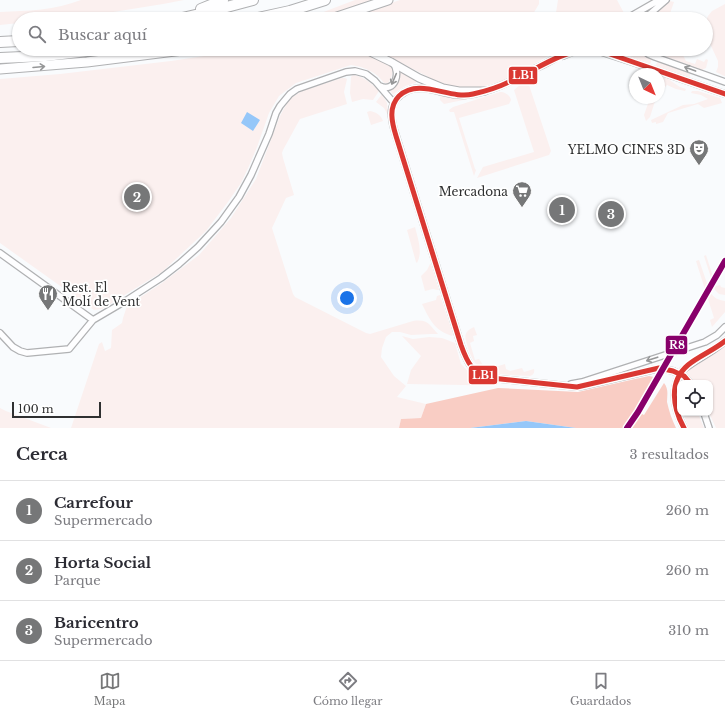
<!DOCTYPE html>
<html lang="es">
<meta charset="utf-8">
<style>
:root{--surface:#fff;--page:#f7f7f7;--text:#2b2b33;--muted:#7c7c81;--line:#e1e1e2;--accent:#767778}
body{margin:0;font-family:"Libre Baskerville",serif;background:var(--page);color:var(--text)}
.controls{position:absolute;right:12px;bottom:12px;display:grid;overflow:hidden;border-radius:8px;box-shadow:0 1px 3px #0004}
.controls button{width:36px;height:36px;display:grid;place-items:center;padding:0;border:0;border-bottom:1px solid var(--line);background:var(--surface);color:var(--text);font:20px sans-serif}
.compass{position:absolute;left:629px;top:68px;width:36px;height:36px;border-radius:50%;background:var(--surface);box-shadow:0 1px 3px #0004;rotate:137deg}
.scale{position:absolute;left:12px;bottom:10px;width:89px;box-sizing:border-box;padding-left:4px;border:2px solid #2f3031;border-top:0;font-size:11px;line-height:14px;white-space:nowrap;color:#2f3031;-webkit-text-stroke:3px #fff;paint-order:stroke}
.you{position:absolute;left:347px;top:298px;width:14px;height:14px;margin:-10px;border:3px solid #fff;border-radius:50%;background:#1a73e8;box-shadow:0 0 0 6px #1a73e833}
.badge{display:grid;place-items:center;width:26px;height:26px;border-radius:50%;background:var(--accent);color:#fff;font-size:13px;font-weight:700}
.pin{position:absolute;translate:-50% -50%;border:2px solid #fff;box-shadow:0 1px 4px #0006}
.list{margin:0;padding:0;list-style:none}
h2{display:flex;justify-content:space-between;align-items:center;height:52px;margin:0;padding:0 16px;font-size:17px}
h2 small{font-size:13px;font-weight:400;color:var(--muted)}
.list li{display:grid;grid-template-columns:26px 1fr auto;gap:12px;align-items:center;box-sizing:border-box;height:60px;padding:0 16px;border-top:1px solid var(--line)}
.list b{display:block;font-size:15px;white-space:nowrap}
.list p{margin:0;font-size:13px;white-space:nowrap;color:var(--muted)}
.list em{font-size:13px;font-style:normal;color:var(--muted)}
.icon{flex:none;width:22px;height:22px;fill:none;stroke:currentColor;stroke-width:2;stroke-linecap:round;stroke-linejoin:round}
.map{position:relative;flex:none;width:725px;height:428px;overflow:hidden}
.search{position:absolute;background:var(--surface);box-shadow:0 1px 3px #0004;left:12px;right:12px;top:12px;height:44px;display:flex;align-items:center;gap:10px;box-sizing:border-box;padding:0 14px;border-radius:22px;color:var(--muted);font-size:15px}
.sheet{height:232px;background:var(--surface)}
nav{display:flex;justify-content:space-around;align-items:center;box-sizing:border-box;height:56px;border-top:1px solid var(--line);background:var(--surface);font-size:11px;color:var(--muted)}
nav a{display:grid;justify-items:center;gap:2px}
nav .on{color:var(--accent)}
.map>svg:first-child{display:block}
</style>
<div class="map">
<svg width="725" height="428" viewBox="0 0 725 428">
<rect width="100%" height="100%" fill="#f9fbfd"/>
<path fill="#fbf0ef" d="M81 0H184L163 4 76 18 64 19H19V23L0 25V12C28 11 55 10 81 0Z
M355 0H376L323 17 315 19H305Z
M400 0H539V4L530 19H344Z
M558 0H617L625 15 618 19H555Z
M670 1 674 2 668 19H648Z
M725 4V76H724L716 72 718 67V61L706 35V21L708 16 712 11Z
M250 49H353L392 66C393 74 392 77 388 83H384C376 72 365 67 351 65L296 83 279 96 269 113 257 147 249 166 241 183 228 202 206 231 162 272 102 309 94 310 0 243V79L60 74 171 61Z
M374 49H561L503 81 481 87 463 88 444 85Z
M619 49H638L643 54 652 59 650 65 639 61 621 51Z
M650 49H680L686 61 695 64 697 59 704 62 706 59 708 60 706 68 702 70 654 52Z
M658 61 691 73 689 78 655 66Z
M399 69 416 80V83C406 85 400 88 393 95L389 89C396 84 401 79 399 69Z
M353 75C364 76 372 84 379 91L373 100 363 99 352 102 350 93 351 77Z
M659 76 668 79 680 87 686 89 685 91 676 89 667 85 663 89 659 94Z
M342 78H345L347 79 344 92 347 104 300 119 283 150 282 153 283 158 294 195 286 198 272 228 293 294 295 297 366 333 370 334 413 321C429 319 429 325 438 334H431L411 335 400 332H392L386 337 382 348 381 357 394 376 406 386 397 397 426 404 421 418 401 419 399 428H71L99 344 102 342 105 351 111 348 112 330 122 323 123 318 127 306 162 283 199 255 231 218 256 179 280 116 287 103 291 98 302 91Z
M527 79 551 151 549 155 477 178 483 167 534 152 514 90Z
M692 91H698L720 98 722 103 704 108 698 104 668 113 663 122 656 124V122L652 123 651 120 683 105 694 104 708 99 701 95 691 93Z
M500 92C505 92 510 95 511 100L509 104 459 118 475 169 476 170 474 176 454 112H450L449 110 453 107Z
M382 94 387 103 388 115 384 108 376 102Z
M441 96 468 99 444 104 440 100V97Z
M650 98H656L650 117 646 121 644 115Z
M370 111C376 112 381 115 383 121L371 125 367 112Z
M415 227C418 239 423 252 417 263L416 262 407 230Z
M706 255 716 286 720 285 721 287 725 288V295L719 294 715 290 704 256Z
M699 260 710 292C714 298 718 300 725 301V312L712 327 710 320 714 318 696 261Z
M430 264H431L439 290H437L433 289 425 291 421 276 427 270Z
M440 295 453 334 452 336C434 330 430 320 422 304L436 300 437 296Z
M474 327 477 335 473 336 474 341 470 343 475 360 479 359 483 365 489 369 505 364 506 369 510 371 522 368 524 372 534 369C535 373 533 375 530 376 515 375 486 376 476 364 471 358 468 349 466 341 464 334 467 330 474 327Z
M402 336 413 339 429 337 442 338 455 343 461 364 475 378 490 386 464 385 407 384 411 370 421 356Z
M725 346V428H716L709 413H710V383H695L689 376 685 373C698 363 713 356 725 346Z
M0 408 6 411 51 428H0Z
M683 413H698L704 428H689Z"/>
<path fill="#f9cdc4" d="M649 376 654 377 635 410 644 415 664 383C669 389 667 396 667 402 669 411 672 420 676 428H576L526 421 470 428H399L401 419 421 418 426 404 498 388 578 392 635 379 640 378Z"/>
<path fill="#95c7f9" d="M247 112 260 120 253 131 241 123Z
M526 421 576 428H470Z"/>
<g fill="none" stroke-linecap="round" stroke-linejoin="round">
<g stroke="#b0b1b3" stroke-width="8">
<path id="minor" d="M626 19 659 0
M644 19 666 0
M569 49C564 52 559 56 554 59 547 63 539 67 532 70 512 81 491 92 467 95 447 98 424 81 405 92 389 101 390 114 394 129L461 345C467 362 472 374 491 378L577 387 583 386 656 369H665L673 371
M615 49 618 53 624 57
M642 49 648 54 655 57 725 82
M563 56 575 51 584 50H595L632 62 725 94
M380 86C395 93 401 73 393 63
M0 253 93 320
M0 333 13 347 20 351 27 353 69 349 93 320 127 300 161 278 179 264 198 247 221 222 239 197 251 175 269 134 276 113 280 106 290 94 297 89 346 72 355 71 366 74 375 81 394 103
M683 370C696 359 712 353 725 341
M678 378C671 394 676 413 684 428
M571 384 582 382 705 342 717 335 725 327
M704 413 709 428"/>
</g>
<g stroke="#b0b1b3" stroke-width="9">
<path id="tertiary" d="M364 49 391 62 419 78 443 88 459 91H485"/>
</g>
<g stroke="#b0b1b3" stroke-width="11">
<path id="primary" d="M331 19 388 0
M0 69 87 62 191 49"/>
</g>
<g stroke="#b0b1b3" stroke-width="12">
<path id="motorway" d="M201 9 223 0
M178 19 208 12 253 0
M253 19 290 11 325 0
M0 42 19 41
M0 58 45 56 104 49"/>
</g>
<use href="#minor" stroke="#fefeff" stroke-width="5.5"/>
<use href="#tertiary" stroke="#fefeff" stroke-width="7"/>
<use href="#primary" stroke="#fefeff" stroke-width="9"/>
<use href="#motorway" stroke="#fefeff" stroke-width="10"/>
<g stroke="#b0b1b3" stroke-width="8" stroke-linecap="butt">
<path id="minor-bridge" d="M673 371 684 376 690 383"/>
</g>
<use href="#minor-bridge" stroke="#fefeff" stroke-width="5.5"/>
<g stroke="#fff" stroke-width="8">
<path id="bus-1" d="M690 383 684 376 673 371 659 368 577 387 491 378C472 373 467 362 461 345L396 136C392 123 388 107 399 96 420 77 449 100 473 94 487 91 500 87 513 80 535 70 562 51 586 50 593 49 600 51 607 53L725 94
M684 428C673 408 668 382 688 365 699 356 714 350 725 341"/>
</g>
<use href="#bus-1" stroke="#da3832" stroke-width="5"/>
<g stroke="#fff" stroke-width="9">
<path id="rail-1" d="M627 428 638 412 725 261"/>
</g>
<use href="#rail-1" stroke="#88006a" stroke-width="6"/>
</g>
<defs><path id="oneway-shaft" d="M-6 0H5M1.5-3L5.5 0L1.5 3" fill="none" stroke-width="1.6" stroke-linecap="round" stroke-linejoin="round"/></defs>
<g stroke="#969798">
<use href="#oneway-shaft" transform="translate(39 67) rotate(-5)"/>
<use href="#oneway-shaft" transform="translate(690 69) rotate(-160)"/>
<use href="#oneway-shaft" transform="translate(394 79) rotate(113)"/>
<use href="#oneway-shaft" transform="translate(652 359) rotate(162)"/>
</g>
<defs>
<g id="theatre-pin" transform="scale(1)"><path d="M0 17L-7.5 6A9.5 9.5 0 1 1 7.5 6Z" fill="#767778" stroke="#fff"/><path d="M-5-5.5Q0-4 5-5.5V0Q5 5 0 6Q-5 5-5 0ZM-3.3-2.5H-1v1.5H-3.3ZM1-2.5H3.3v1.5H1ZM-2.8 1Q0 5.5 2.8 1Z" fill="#fff"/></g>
<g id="supermarket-pin" transform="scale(1)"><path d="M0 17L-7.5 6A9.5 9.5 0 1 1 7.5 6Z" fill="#767778" stroke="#fff"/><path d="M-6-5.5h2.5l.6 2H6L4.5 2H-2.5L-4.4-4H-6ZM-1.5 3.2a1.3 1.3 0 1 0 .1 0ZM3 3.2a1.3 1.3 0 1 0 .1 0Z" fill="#fff"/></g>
<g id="restaurant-pin" transform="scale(1)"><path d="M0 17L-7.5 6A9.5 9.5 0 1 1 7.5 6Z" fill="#767778" stroke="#fff"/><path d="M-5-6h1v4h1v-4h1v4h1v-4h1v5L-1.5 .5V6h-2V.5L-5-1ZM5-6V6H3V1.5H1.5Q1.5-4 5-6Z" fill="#fff"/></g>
</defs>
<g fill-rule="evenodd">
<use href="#theatre-pin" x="699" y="149"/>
<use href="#supermarket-pin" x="522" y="191"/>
<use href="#restaurant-pin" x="48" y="294"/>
</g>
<g text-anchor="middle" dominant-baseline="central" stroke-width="3.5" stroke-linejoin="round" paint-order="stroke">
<g font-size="12" fill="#2f3031" stroke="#fff" text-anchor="end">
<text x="685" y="149">YELMO CINES 3D</text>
<text x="508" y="191">Mercadona</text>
<text x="62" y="287" text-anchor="start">Rest. El<tspan x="62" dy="14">Molí de Vent</tspan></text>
</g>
</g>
<g stroke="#fff" stroke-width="1.5">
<rect x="508" y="66" width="30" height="19" rx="4" fill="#da3832"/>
<rect x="665" y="335" width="23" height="20" rx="4" fill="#88006a"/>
<rect x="468" y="365" width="30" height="20" rx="4" fill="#da3832"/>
</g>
<g font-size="11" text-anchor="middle" font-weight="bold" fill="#fff">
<text x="523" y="79">LB1</text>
<text x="677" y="349">R8</text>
<text x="483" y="379">LB1</text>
</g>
</svg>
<div class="controls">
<button><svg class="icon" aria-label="locate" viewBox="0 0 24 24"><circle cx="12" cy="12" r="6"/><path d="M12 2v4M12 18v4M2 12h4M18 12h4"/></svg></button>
</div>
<svg class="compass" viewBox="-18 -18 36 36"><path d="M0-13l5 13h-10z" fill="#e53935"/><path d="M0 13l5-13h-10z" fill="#7c7c81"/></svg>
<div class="scale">100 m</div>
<div class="you"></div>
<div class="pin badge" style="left:562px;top:210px">1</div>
<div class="pin badge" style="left:137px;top:197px">2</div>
<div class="pin badge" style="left:611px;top:214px">3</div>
<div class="search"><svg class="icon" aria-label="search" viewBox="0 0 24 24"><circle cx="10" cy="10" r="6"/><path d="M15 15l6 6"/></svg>Buscar aquí</div>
</div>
<section class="sheet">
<h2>Cerca<small>3 resultados</small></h2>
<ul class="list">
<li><span class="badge">1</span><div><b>Carrefour</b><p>Supermercado</p></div><em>260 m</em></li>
<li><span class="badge">2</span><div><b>Horta Social</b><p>Parque</p></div><em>260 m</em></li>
<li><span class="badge">3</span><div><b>Baricentro</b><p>Supermercado</p></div><em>310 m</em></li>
</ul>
</section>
<nav>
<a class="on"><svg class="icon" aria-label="map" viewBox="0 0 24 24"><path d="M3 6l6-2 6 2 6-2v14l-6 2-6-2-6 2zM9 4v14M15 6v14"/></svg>Mapa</a>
<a><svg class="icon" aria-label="directions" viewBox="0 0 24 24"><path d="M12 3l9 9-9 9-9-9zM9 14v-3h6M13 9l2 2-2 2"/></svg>Cómo llegar</a>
<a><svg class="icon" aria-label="saved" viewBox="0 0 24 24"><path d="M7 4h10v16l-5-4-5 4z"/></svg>Guardados</a>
</nav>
